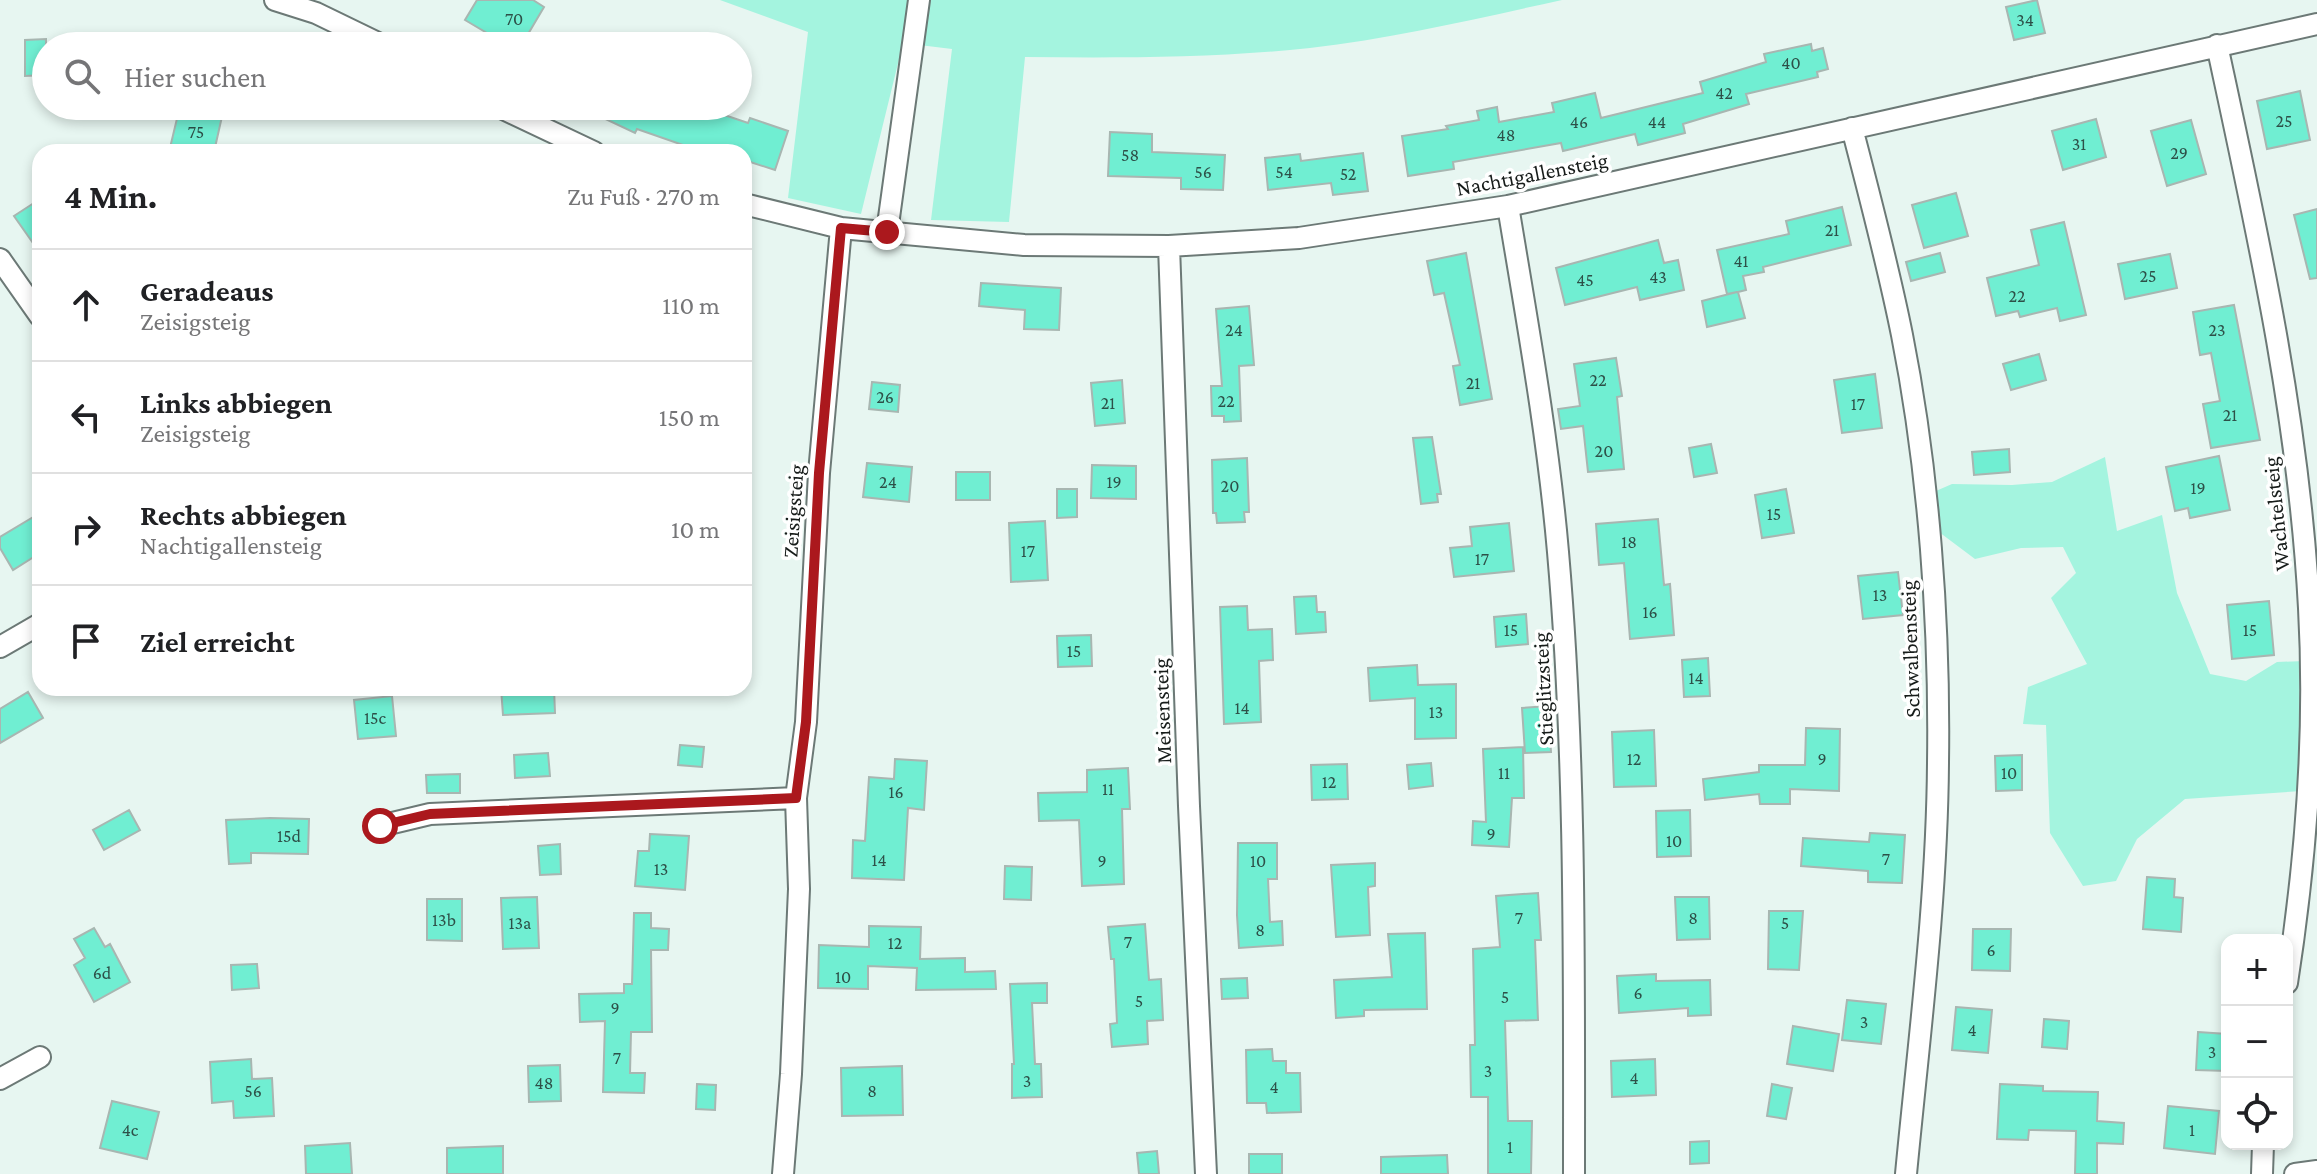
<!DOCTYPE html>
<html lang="de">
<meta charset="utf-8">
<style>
:root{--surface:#fff;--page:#f6f6f6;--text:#202124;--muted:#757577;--line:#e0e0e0}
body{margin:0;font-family:"Crimson Pro",serif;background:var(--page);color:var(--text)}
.controls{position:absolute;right:24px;bottom:24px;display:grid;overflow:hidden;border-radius:16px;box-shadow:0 4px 12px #0003}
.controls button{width:72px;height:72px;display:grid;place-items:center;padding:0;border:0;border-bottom:2px solid var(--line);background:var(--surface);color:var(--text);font:40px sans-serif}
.stop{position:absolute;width:24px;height:24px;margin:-18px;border:6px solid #ab181d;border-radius:50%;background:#fff}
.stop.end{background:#ab181d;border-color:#fff;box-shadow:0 2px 8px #0008}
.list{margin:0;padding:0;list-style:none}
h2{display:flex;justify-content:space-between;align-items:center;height:104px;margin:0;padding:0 32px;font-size:34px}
h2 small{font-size:26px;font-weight:400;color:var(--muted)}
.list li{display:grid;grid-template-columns:52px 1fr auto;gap:24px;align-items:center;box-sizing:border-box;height:112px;padding:0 32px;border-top:2px solid var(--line)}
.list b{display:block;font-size:30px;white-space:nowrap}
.list p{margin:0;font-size:26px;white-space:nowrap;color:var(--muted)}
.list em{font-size:26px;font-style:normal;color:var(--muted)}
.icon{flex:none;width:44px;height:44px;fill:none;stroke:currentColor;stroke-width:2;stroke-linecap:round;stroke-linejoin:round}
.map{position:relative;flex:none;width:2317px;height:1174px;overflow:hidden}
.search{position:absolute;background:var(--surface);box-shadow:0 4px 12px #0003;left:32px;top:32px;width:720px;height:88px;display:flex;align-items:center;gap:20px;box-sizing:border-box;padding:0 28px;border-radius:44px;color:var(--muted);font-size:30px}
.panel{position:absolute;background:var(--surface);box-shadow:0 4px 12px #0003;left:32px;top:144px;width:720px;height:552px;border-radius:24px}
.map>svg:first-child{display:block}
</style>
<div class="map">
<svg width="2317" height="1174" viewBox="0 0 2317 1174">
<rect width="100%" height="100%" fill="#e7f6f1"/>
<path fill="#a4f4df" d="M720 0H1562C1479 18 1395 38 1310 48 1215 58 1120 58 1025 57L1009 222 931 220 952 49 903 43 861 214 788 198 808 32Z
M2105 457 2117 531 2162 515 2177 593 2210 674 2246 681 2277 662 2305 661 2302 791 2185 799 2137 839 2116 881 2083 886 2050 833 2046 725 2023 724 2028 687 2087 664 2051 598 2076 573 2063 547 2021 548 1975 559 1931 526 1929 494 1952 484 2012 485 2052 482Z"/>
<path fill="#70eed2" stroke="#a8b6b1" stroke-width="2" d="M477 0H533L544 7 521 46H509L465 20Z
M2037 0 2045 33 2014 40 2006 7Z
M46 39V75L25 76V40Z
M1811 44 1812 51 1823 48 1828 69 1817 72 1818 77 1746 94 1749 104 1683 124 1685 133 1638 145 1635 134 1563 151 1561 143 1453 162 1454 169 1408 176 1402 136 1448 129 1446 126 1479 120 1477 111 1497 107 1499 122 1554 112 1552 103 1595 93 1601 118 1703 93 1700 82 1766 62 1764 54Z
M2300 91 2310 140 2267 149 2257 101Z
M180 106H196L223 112 214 152H169Z
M578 106H698L748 123 750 118 788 131 775 170 744 160V152H703L637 129 635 133Z
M2096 119 2106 157 2063 170 2052 131Z
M2191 120 2206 174 2167 186 2151 131Z
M1110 132 1152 134V152L1225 155 1223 190 1181 189V178L1108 176Z
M1363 153 1368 191 1333 195 1331 183 1268 190 1265 158 1300 154 1301 161Z
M1956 193 1968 236 1924 248 1912 205Z
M40 199V253L14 216Z
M1842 207 1851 245 1763 267 1764 272 1743 276 1746 290 1738 292 1745 318 1707 327 1702 301 1737 292 1727 294 1717 250 1789 234 1786 221Z
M2317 209V278L2310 279 2294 215Z
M2064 222 2086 315 2060 321 2057 308 2020 317 2018 311 1996 316 1987 278 2039 265 2031 230Z
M1658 240 1664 263 1678 260 1684 290 1640 300 1637 287 1565 305 1556 268Z
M1466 253 1492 399 1460 405 1453 366 1460 365 1444 293 1434 295 1427 261Z
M1940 253 1945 272 1911 281 1906 262Z
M2170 254 2177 288 2125 299 2118 264Z
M981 283 1061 288 1059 330 1024 329 1025 310 979 306Z
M2234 305 2260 440 2211 448 2203 404 2220 401 2211 353 2200 355 2193 312Z
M1249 306 1254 365 1239 366 1241 421 1224 422V416H1212L1211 386H1222L1216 309Z
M2039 354 2046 380 2011 390 2003 364Z
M1616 358 1622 396 1617 397 1624 469 1588 472 1583 426 1561 429 1558 409 1580 406 1574 364Z
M1875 374 1882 428 1842 433 1834 380Z
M1122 380 1125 423 1095 426 1091 383Z
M872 382 900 385 898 412 869 409Z
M1432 437 1441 494H1437L1438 502 1421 504 1413 438Z
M1711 444 1717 473 1694 477 1689 448Z
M2009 449 2010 472 1974 475 1972 452Z
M2219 456 2230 510 2190 518 2188 508 2175 511 2166 467Z
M1247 458 1249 512H1244L1245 522 1217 523 1216 513H1213L1212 460Z
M867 463 912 467 909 502 863 497Z
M1092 465 1136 466V499L1091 498Z
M956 472H990V500H956Z
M1057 489H1077V517L1057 518Z
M1786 489 1794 533 1762 538 1755 495Z
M40 513V553L13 570 0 548V537Z
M1658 519 1664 585 1670 584 1674 635 1630 639 1624 563 1599 565 1596 524Z
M1045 521 1048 580 1011 582 1009 523Z
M1509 523 1514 571 1454 577 1450 548 1472 546 1470 527Z
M1898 572 1903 615 1863 619 1858 576Z
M1316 596 1317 612H1325L1326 632 1296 634 1294 597Z
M2269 601 2274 655 2232 659 2227 605Z
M1247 606 1248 630 1272 629 1273 660 1259 661 1261 722 1224 724 1220 607Z
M1526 614 1528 644 1496 647 1494 617Z
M1091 635 1092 666 1058 667 1057 636Z
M1708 658 1710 696 1684 697 1682 660Z
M1417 665 1418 685 1456 684V738L1415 739V698L1370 701 1368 668Z
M501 688H554L555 713 503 715Z
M28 692 43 718 0 743V709Z
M392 696 396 736 358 739 354 700Z
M1548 706 1551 752 1525 753 1522 708Z
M1806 728 1840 729 1839 791 1790 789V804H1760L1759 794 1705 800 1703 779 1759 772V765H1805Z
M1654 730 1656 786 1614 787 1612 732Z
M680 745 704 747 702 767 678 765Z
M1523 747 1524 798H1512L1509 847 1472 845 1473 821 1486 822 1483 749Z
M548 753 550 776 515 778 514 755Z
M2022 755V790L1996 791 1995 756Z
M895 759 927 761 924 810 908 808 904 880 852 878 853 840 865 841 869 777 894 779Z
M1431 763 1433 786 1409 789 1407 765Z
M1347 764 1348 799 1312 800 1311 765Z
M1128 768 1130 809H1122L1124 884 1082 886 1079 820 1039 821 1038 793 1087 792V770Z
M460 774V793H427L426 775Z
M129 810 140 830 104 850 93 830Z
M1690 810 1691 856 1657 857 1656 811Z
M270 818 309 819 308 854 251 853V863L229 864 226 820Z
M1870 833 1905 835 1902 883 1868 882V871L1801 866 1803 838 1869 842Z
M650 834 689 836 685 890 635 886 638 851H649Z
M1238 843H1277V879H1268L1270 922 1282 921 1283 945 1239 948 1237 915Z
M560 844 561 874 540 875 538 846Z
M1375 863V886L1368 887 1370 935 1336 937 1331 865Z
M1005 866 1032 867 1031 900 1004 899Z
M2147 877 2175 879 2174 897 2183 898 2181 932 2143 929Z
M1538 893 1541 940H1535L1538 1020 1505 1021 1508 1121H1532L1531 1174H1488V1097H1471L1470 1045H1475L1473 949 1500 947 1496 896Z
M537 897 539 948 503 949 501 898Z
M1675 897H1709L1710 939 1677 940Z
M427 899H462V941L427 940Z
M1769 911H1803L1799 970 1768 969Z
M634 913H651V928L669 929 668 950H651L652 1032H631L630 1073H645L644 1093 603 1092 605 1021 580 1022 579 994 624 993V984H632Z
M1145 924 1149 980 1161 979 1163 1020 1147 1021 1148 1044 1112 1047 1110 1024 1117 1023 1114 959H1111L1108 927Z
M869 926 921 927 920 959 965 958V972L995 971 996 989 916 990 917 968 868 966V989L818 988 819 945 869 947Z
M94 928 105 947 110 944 130 982 94 1002 74 965 85 958 74 939Z
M1973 929H2011L2010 971 1972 970Z
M1425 933 1427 1009 1364 1010V1016L1336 1018 1334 980 1392 977 1388 934Z
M257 964 259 988 232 990 231 965Z
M1656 974V981L1710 980 1711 1015 1688 1016V1008L1619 1013 1617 976Z
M1247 978 1248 998 1222 999 1221 979Z
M1047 983V1003H1032L1035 1064H1041L1042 1097 1012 1098V1064H1014L1010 984Z
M1847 1000 1886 1004 1881 1044 1842 1040Z
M1956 1007 1992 1010 1988 1053 1952 1050Z
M2044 1019 2069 1021 2067 1049 2042 1047Z
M1793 1026 1839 1034 1833 1071 1787 1064Z
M2198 1032 2227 1034V1071L2196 1070Z
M1272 1049 1273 1061H1286V1073H1300L1301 1112 1267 1113 1266 1103H1247L1246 1050Z
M251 1059 252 1079 272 1078 274 1116 234 1118 233 1101 212 1103 210 1062Z
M1655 1059 1656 1095 1612 1097 1611 1061Z
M560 1065 561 1101 529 1102 528 1066Z
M902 1066 903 1115 842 1116 841 1068Z
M697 1084 716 1085 715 1110 696 1109Z
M1772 1084 1792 1088 1786 1119 1767 1116Z
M2000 1084 2043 1086V1091L2098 1092 2097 1121 2124 1123 2123 1144 2097 1143V1174H2075L2076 1131 2029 1130 2028 1140 1997 1139Z
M112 1101 159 1112 147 1159 100 1148Z
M2168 1106 2219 1111 2215 1154 2164 1148Z
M1709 1141V1163L1690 1164V1142Z
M350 1143 352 1174H306L305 1146Z
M503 1146V1174H447V1148Z
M1157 1151 1159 1174H1139L1137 1153Z
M1249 1154H1282V1174H1249Z
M1447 1155 1448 1174H1381V1157Z"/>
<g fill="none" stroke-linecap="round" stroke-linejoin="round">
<g stroke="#6c7976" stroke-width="24">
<path id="street" d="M275 0 316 13 384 46
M2217 45C2257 231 2299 417 2309 608 2316 733 2306 860 2287 983
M497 106 594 152
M1852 128C1870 197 1888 265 1902 335 1929 471 1940 624 1938 763 1937 900 1919 1038 1906 1174
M744 204 841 228 1024 245 1169 246 1299 238 1508 206 2317 24
M1508 206C1527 321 1548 436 1558 552 1576 759 1574 967 1574 1174
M887 232 919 0
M1169 246 1189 806 1206 1174
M0 259 40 316
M0 647 40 624
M380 826 430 814 796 798
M0 1079 40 1057
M783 1174 791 1074 799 889 796 798 806 722 819 473 841 228
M2262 1174 2263 1144
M2295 1174 2317 1171"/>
</g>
<use href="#street" stroke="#fff" stroke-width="20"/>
</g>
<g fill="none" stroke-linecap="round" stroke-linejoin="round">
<path stroke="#ab181d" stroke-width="10" d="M380 826 430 814 796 798 806 722 819 473 841 228 887 232"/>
</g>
<g text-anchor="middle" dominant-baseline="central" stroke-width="7" stroke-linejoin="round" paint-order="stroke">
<g font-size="18" fill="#2d5048">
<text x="514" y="19">70</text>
<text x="2025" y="20">34</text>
<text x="1791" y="63">40</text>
<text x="1724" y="93">42</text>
<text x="2284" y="121">25</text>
<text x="1579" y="122">46</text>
<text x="1657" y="122">44</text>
<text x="196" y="132">75</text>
<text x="1506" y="135">48</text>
<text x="2079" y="144">31</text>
<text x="2179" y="153">29</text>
<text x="1130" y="155">58</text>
<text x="1203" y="172">56</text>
<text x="1284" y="172">54</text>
<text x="1348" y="174">52</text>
<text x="1832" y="230">21</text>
<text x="1741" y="261">41</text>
<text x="2148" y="276">25</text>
<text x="1658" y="277">43</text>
<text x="1585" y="280">45</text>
<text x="2017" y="296">22</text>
<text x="1234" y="330">24</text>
<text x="2217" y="330">23</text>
<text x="1598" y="380">22</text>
<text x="1473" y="383">21</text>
<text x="885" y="397">26</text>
<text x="1226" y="401">22</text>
<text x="1108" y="403">21</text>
<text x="1858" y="404">17</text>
<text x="2230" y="415">21</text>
<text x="1604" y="451">20</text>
<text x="888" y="482">24</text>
<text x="1114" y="482">19</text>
<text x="1230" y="486">20</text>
<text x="2198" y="488">19</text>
<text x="1774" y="514">15</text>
<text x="1629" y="542">18</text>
<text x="1028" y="551">17</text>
<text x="1482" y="559">17</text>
<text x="1880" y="595">13</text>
<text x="1650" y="612">16</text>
<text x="1511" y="630">15</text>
<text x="2250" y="630">15</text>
<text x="1074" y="651">15</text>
<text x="1696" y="678">14</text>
<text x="1242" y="708">14</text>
<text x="1436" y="712">13</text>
<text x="375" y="718">15c</text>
<text x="1634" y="759">12</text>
<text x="1822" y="759">9</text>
<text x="1504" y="773">11</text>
<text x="2009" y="773">10</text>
<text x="1329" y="782">12</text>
<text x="1108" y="789">11</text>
<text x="896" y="792">16</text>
<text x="1491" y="834">9</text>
<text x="289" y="836">15d</text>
<text x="1674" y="841">10</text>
<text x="1886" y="859">7</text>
<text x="879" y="860">14</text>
<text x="1102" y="861">9</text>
<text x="1258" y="861">10</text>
<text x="661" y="869">13</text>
<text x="1519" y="918">7</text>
<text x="1693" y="918">8</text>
<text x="444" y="920">13b</text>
<text x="520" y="923">13a</text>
<text x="1785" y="923">5</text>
<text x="1260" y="930">8</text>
<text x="1128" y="942">7</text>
<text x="895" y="943">12</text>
<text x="1991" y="950">6</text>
<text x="102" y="973">6d</text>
<text x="843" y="977">10</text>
<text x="1638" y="993">6</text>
<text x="1505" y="997">5</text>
<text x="1139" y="1001">5</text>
<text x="615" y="1008">9</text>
<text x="1864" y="1022">3</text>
<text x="1972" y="1030">4</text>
<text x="2212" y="1052">3</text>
<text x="617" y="1058">7</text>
<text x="1488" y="1071">3</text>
<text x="1634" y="1078">4</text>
<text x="1027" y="1081">3</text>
<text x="544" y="1083">48</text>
<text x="1274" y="1087">4</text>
<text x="253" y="1091">56</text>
<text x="872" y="1091">8</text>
<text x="130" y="1130">4c</text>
<text x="2192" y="1130">1</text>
<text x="1510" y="1147">1</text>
</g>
<g font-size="22" fill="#171c1a" stroke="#fff">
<text transform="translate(1532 174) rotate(-11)">Nachtigallensteig</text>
<text transform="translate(793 511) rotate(-86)">Zeisigsteig</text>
<text transform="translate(2276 514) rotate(-96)">Wachtelsteig</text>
<text transform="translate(1910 649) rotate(-92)">Schwalbensteig</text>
<text transform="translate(1543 689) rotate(-93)">Stieglitzsteig</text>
<text transform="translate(1162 711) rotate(-92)">Meisensteig</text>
</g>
</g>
</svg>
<div class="controls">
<button>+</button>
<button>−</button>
<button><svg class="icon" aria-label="locate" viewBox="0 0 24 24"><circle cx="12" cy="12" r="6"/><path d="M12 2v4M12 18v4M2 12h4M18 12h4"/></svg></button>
</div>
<div class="stop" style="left:380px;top:826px"></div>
<div class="stop end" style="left:887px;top:232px"></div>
<div class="search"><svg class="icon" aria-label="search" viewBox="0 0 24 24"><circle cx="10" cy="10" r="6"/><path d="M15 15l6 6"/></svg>Hier suchen</div>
<section class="panel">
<h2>4 Min.<small>Zu Fuß · 270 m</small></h2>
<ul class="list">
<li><svg class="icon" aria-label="ahead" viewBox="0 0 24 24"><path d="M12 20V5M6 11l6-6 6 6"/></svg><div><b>Geradeaus</b><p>Zeisigsteig</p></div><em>110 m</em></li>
<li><svg class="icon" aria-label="left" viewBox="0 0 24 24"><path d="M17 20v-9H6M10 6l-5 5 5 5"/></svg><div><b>Links abbiegen</b><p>Zeisigsteig</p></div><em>150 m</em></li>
<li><svg class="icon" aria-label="right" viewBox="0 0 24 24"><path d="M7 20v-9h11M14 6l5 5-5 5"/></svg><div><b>Rechts abbiegen</b><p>Nachtigallensteig</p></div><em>10 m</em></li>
<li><svg class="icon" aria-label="arrive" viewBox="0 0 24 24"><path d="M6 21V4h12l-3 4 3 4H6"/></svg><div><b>Ziel erreicht</b></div></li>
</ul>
</section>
</div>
